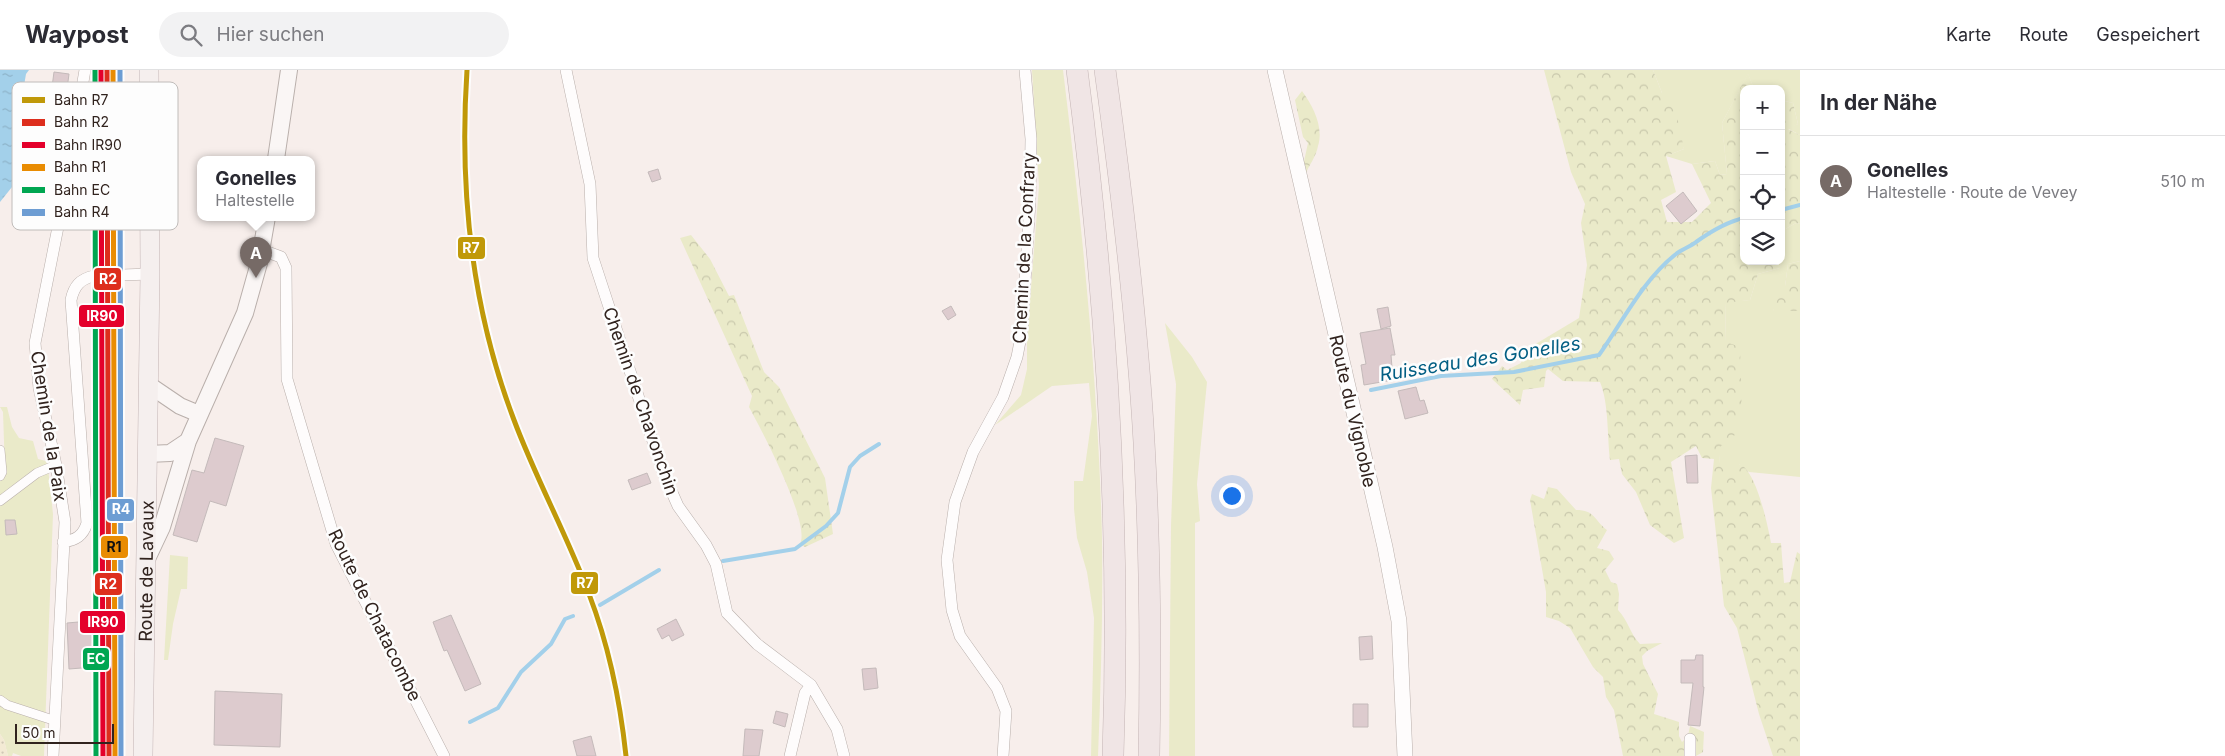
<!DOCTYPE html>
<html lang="de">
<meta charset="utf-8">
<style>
:root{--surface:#fff;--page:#f2f2f3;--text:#2b2b33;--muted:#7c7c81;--line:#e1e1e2;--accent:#766a66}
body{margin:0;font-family:Inter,sans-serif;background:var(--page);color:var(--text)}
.controls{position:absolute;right:15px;top:15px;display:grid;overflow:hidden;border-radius:10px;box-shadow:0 2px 8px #0003}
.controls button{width:45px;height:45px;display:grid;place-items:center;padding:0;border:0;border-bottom:1px solid var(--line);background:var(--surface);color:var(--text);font:25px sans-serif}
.scale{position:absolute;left:15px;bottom:12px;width:99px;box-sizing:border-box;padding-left:5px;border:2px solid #31231e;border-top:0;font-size:14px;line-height:18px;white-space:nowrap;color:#31231e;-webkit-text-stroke:4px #fdfdfd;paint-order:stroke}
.you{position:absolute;left:1231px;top:425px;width:18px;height:18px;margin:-12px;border:4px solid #fff;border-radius:50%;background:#1a73e8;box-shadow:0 0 0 8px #1a73e833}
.badge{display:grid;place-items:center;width:32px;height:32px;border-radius:50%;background:var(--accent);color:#fff;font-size:16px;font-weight:700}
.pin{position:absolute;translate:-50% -41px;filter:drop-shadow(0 1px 2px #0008)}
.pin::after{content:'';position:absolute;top:26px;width:18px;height:15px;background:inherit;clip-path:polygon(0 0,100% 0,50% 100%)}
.popup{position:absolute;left:197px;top:86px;width:118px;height:65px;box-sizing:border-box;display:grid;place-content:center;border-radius:10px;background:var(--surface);filter:drop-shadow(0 1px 4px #0005);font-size:16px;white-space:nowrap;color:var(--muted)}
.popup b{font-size:19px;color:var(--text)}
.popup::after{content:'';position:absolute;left:50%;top:100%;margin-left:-10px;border:10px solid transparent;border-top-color:var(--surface)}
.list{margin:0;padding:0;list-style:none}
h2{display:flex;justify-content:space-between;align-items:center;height:65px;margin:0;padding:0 20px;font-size:21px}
h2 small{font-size:16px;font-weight:400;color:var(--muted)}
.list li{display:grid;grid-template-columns:32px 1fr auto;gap:15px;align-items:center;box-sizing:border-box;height:90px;padding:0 20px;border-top:1px solid var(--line)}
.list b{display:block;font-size:19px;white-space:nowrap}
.list p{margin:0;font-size:16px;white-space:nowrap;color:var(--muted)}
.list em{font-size:16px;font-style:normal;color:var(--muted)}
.icon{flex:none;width:28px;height:28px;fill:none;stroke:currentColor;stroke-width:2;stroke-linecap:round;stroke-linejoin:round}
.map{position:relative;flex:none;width:1800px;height:686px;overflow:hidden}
header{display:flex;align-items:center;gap:30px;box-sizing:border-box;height:70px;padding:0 25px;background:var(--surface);border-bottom:1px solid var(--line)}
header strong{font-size:24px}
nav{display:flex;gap:28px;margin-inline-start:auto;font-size:18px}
.search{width:350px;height:45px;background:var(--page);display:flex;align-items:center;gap:12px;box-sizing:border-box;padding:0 18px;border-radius:28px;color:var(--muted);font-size:19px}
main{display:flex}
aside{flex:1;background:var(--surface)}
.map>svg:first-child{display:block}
</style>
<header>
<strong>Waypost</strong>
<div class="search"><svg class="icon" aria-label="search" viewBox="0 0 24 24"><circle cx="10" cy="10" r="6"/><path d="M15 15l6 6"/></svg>Hier suchen</div>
<nav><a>Karte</a><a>Route</a><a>Gespeichert</a></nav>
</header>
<main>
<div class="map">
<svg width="1800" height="686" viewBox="0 0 1800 686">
<defs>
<pattern id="forest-crowns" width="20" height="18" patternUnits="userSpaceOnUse" patternTransform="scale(1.25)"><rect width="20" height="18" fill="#eaeac9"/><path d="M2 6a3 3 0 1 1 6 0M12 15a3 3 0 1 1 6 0" fill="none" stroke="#c9c8ac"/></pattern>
<pattern id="sand-dots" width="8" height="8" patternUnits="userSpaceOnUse" patternTransform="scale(1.25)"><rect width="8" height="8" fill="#f3ead4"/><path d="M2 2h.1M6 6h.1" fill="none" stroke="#d1c8b6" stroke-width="1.8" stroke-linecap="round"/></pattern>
<pattern id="water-ripples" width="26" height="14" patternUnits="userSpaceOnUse" patternTransform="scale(1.25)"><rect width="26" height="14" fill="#a3d0ea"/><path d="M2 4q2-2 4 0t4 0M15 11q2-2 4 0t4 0" fill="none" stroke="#8db2c8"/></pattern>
</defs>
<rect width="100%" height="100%" fill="#f7eeeb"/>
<path fill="#eaeac9" d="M1032 0H1063C1082 155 1098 311 1102 467 1103 540 1101 613 1098 686H1091L1094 548 1087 502 1077 468 1074 439V411H1083L1092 346 1089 313 1052 316 995 355 1021 325 1027 299V269L1039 116Z
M1653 0H1800V65L1787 58 1798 54 1793 33 1781 30V19H1754L1748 4 1722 53 1727 104 1720 105 1715 91 1692 94 1666 86 1684 79Z
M1796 153 1800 154V191L1788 194 1785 216 1773 241H1800V407L1749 402 1739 394H1719L1726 272 1725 232 1750 230 1758 204 1780 198 1782 161Z
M1165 253 1192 287 1207 312 1197 414 1200 451 1195 453V686H1169L1171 456 1176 314Z
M0 337H7L12 357 19 368 33 371 38 389 46 391 48 398 53 444 44 686H21L13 683 12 686H8L4 670 0 664V401H5L3 342Z
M170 485 188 487 187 519H181L173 554 168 590H164Z"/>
<path fill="url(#forest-crowns)" d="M1544 0H1653L1662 23 1673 27 1684 79 1666 86 1676 122 1661 130 1667 152H1692L1711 133 1692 94 1715 91 1720 105 1727 104 1722 53 1748 3 1754 19H1744V191H1781L1780 198 1758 204 1750 230 1725 233 1726 272 1740 277 1742 347 1732 371 1721 376 1719 393C1725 394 1733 392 1739 394 1756 399 1768 456 1771 473H1781L1784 513 1790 512 1797 482 1800 484V686H1773L1759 644 1737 558 1724 536 1711 418 1714 389 1702 388 1696 376 1671 392 1684 468 1674 473 1650 455 1636 422 1622 404 1619 389 1610 390C1607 366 1609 334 1600 312L1563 311 1548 299 1546 301 1544 317 1523 320 1520 335 1492 309 1502 296 1507 300 1521 293 1524 281 1579 248 1587 195 1581 153 1585 134 1571 102Z
M1302 21C1313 36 1324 57 1318 76 1316 87 1309 95 1305 105L1303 96 1308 73 1303 67 1295 30Z
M1781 30 1793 33 1798 54 1788 59 1800 65V154L1796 153 1782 161 1781 177Z
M691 165 710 189 729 226 734 225 764 302 779 317 825 408 833 464 805 477 800 474C811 453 761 359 749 337L752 326 680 168Z
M1800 191V241H1773L1777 218 1785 216 1788 194Z
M1548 417 1557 419 1576 440C1595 440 1594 450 1607 460L1597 478 1609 481 1614 489 1605 500 1611 512 1617 514 1619 524 1618 540C1628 550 1630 564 1640 574L1662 573 1647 581 1642 586 1643 594 1658 624 1654 644 1679 652V666L1682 672 1688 666 1690 656 1704 662 1703 682 1696 686H1623L1614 640 1606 627 1603 607 1593 597 1570 558 1559 551 1546 547V522L1530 430 1532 424 1544 429Z"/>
<path fill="url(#sand-dots)" d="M0 664 4 670 8 686H0Z"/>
<path fill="url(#water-ripples)" d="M0 0H29L26 4 17 57 20 107 0 132V198Z"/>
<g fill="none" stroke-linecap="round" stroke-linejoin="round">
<path stroke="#a3d0ea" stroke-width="4" d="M1781 140 1800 135
M1371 320 1441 306 1514 302 1599 285C1623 251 1643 210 1676 184 1682 179 1690 177 1696 172 1710 162 1726 152 1744 148
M723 491 795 479 826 456 838 443 850 397 860 386 879 374
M600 535 659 500
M470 652 498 638 521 602 551 574 565 549 573 546"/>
</g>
<path fill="#ddcbce" stroke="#c4baba" d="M54 2 69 4 65 34 50 32Z
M83 97H100L101 119H83Z
M658 99 661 109 652 112 648 102Z
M35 111 48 113 42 151 24 147 28 125 33 126Z
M1683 122 1697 141 1681 154 1666 136Z
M951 236 956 245 948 250 942 241Z
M1388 237 1391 256 1381 259 1377 239Z
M1390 258 1395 285H1391L1393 310 1364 315 1361 295 1366 294 1360 263Z
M1416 317 1420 331 1424 330 1428 343 1405 349 1398 321Z
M215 368 244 376 226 436 210 431 197 472 173 465 192 400 204 403Z
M1697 385 1698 413H1687L1685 386Z
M647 403 651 413 632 420 628 410Z
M5 450H15L17 464 6 465Z
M451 545 481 614 465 621 447 580 444 581 433 552Z
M676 549 684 565 672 571 669 565 662 569 657 559Z
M90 551 94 597 69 599 67 553Z
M1372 566 1373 589 1360 590 1359 567Z
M1696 585H1703V617H1704L1700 656 1688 655 1693 613H1681V590H1695Z
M876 598 878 618 864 620 862 599Z
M215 621 282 624 280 677 214 675Z
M1353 634H1368V657H1353Z
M776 641 788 644 785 657 773 653Z
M745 659 763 660 759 686H743Z
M591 666 596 686H577L573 671Z"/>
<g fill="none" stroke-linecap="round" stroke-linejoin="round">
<g stroke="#b9afab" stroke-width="10">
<path id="pedestrian" d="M0 406 2 402 0 380
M0 431 37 403 56 395
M0 630 7 635 53 650"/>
</g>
<g stroke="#b9afab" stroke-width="12">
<path id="minor" d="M566 0 590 114 593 188 663 402 678 436 706 475 716 494 727 543 757 574 811 615 837 659 844 686
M262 180 281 187 286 198 287 309 336 474 444 686
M63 472C76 470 83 466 87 453L71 230C74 216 80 209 94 206L150 204
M53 686 65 452 56 395 39 318 35 273 58 157 85 0
M790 686 805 623 811 615
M1003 686 1006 641 997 618 960 566 952 540 947 490 955 432 973 382 1003 327 1017 287 1022 261 1030 131 1031 69 1025 0
M1690 686V669"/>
</g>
<g stroke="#b9afab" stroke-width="16">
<path id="tertiary" d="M1275 0 1385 477 1399 551 1405 686"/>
</g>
<g stroke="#b9afab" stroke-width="18">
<path id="secondary" d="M276 89 289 0
M149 315 180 336 199 344
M148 384 170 383 188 371
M146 491 162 457 188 371 245 243 259 193 267 147"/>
</g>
<g stroke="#c4b5b5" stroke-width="20">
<g id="primary">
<path id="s1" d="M143 686 150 204 149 0"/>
</g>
</g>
<g stroke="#c4b5b5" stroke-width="22">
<path id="motorway" d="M1077 0C1107 230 1121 454 1113 686
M1105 0C1122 124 1137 248 1144 372 1150 477 1151 581 1149 686"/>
</g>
<use href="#pedestrian" stroke="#fefcfc" stroke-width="9"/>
<use href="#minor" stroke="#fefcfc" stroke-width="11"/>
<use href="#tertiary" stroke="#fefcfc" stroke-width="15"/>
<use href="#secondary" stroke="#faf6f5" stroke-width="16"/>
<use href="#primary" stroke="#f5efee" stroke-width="19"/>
<use href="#motorway" stroke="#f0e5e5" stroke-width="21"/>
<g stroke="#fdfdfd" stroke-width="9">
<path id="rail-1" d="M467 0C459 120 471 237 514 350 536 409 567 465 589 524 609 576 620 630 626 686"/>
</g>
<g stroke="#fdfdfd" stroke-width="9">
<path id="rail-2" d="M107 0 109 686"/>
</g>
<g stroke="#fdfdfd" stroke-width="9">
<path id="rail-3" d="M101 0 103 686"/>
</g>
<g stroke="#fdfdfd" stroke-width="9">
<path id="rail-4" d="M113 0 115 686"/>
</g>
<g stroke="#fdfdfd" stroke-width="9">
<path id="rail-5" d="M95 0 96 686"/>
</g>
<g stroke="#fdfdfd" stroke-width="9">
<path id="rail-6" d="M120 0 121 686"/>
</g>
<use href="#rail-1" stroke="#c09909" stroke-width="5"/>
<use href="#rail-2" stroke="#dd2e1d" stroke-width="5"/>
<use href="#rail-3" stroke="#e4002b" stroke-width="5"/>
<use href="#rail-4" stroke="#e98c02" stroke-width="5"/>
<use href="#rail-5" stroke="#00a651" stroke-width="5"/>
<use href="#rail-6" stroke="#6d9dd3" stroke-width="5"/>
</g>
<g text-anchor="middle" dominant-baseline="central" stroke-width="5" stroke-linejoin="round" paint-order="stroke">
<g font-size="18" fill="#31231e" stroke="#fdfdfd">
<text transform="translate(1024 178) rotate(-87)">Chemin de la Confrary</text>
<text transform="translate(641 331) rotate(71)">Chemin de Chavonchin</text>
<text transform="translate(1353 341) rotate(77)">Route du Vignoble</text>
<text transform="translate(49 356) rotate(81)">Chemin de la Paix</text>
<text stroke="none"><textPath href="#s1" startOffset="185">Route de Lavaux</textPath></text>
<text transform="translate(375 545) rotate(64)">Route de Chatacombe</text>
</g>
<g font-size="19" font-style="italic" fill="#025e83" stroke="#fdfdfd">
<text transform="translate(1480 289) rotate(-9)">Ruisseau des Gonelles</text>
</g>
</g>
<rect x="12" y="12" width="166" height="148" rx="8" fill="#fdfdfd" stroke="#c0bcba" stroke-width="1"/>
<rect x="22" y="27" width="23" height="6" fill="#c09909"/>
<rect x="22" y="49" width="23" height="7" fill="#dd2e1d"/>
<rect x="22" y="72" width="23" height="6" fill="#e4002b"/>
<rect x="22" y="94" width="23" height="7" fill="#e98c02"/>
<rect x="22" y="117" width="23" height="6" fill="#00a651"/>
<rect x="22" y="139" width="23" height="7" fill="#6d9dd3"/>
<g font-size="14" fill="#31231e">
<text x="54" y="35">Bahn R7</text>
<text x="54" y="57">Bahn R2</text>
<text x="54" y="80">Bahn IR90</text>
<text x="54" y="102">Bahn R1</text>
<text x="54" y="125">Bahn EC</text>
<text x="54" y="147">Bahn R4</text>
</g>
<g stroke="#fdfdfd" stroke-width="2">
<rect x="457" y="166" width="29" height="24" rx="5" fill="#c09909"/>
<rect x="93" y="197" width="29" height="24" rx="5" fill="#dd2e1d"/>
<rect x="78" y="234" width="47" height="24" rx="5" fill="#e4002b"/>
<rect x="106" y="428" width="29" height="24" rx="5" fill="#6d9dd3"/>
<rect x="100" y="465" width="29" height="24" rx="5" fill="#e98c02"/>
<rect x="570" y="501" width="29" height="24" rx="5" fill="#c09909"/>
<rect x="94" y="502" width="29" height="24" rx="5" fill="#dd2e1d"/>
<rect x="79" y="540" width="47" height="24" rx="5" fill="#e4002b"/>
<rect x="82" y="577" width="28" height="24" rx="5" fill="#00a651"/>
</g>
<g font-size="14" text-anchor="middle" font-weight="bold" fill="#fff">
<text x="471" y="183">R7</text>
<text x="108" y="214">R2</text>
<text x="102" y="251">IR90</text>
<text x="121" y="444">R4</text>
<text x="585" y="518">R7</text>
<text x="108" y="519">R2</text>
<text x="103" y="557">IR90</text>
<text x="96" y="594">EC</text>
</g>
<g font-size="14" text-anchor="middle" font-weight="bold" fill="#111">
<text x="114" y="482">R1</text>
</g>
</svg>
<div class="controls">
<button>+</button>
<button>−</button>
<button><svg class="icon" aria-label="locate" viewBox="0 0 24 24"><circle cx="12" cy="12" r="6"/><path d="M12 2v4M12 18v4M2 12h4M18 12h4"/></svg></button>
<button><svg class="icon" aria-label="layers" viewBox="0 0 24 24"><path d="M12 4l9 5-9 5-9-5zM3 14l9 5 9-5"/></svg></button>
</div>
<div class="scale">50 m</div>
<div class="you"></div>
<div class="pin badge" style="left:256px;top:208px">A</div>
<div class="popup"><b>Gonelles</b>Haltestelle</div>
</div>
<aside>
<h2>In der Nähe<small></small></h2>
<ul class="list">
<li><span class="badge">A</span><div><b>Gonelles</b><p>Haltestelle · Route de Vevey</p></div><em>510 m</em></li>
</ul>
</aside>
</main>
